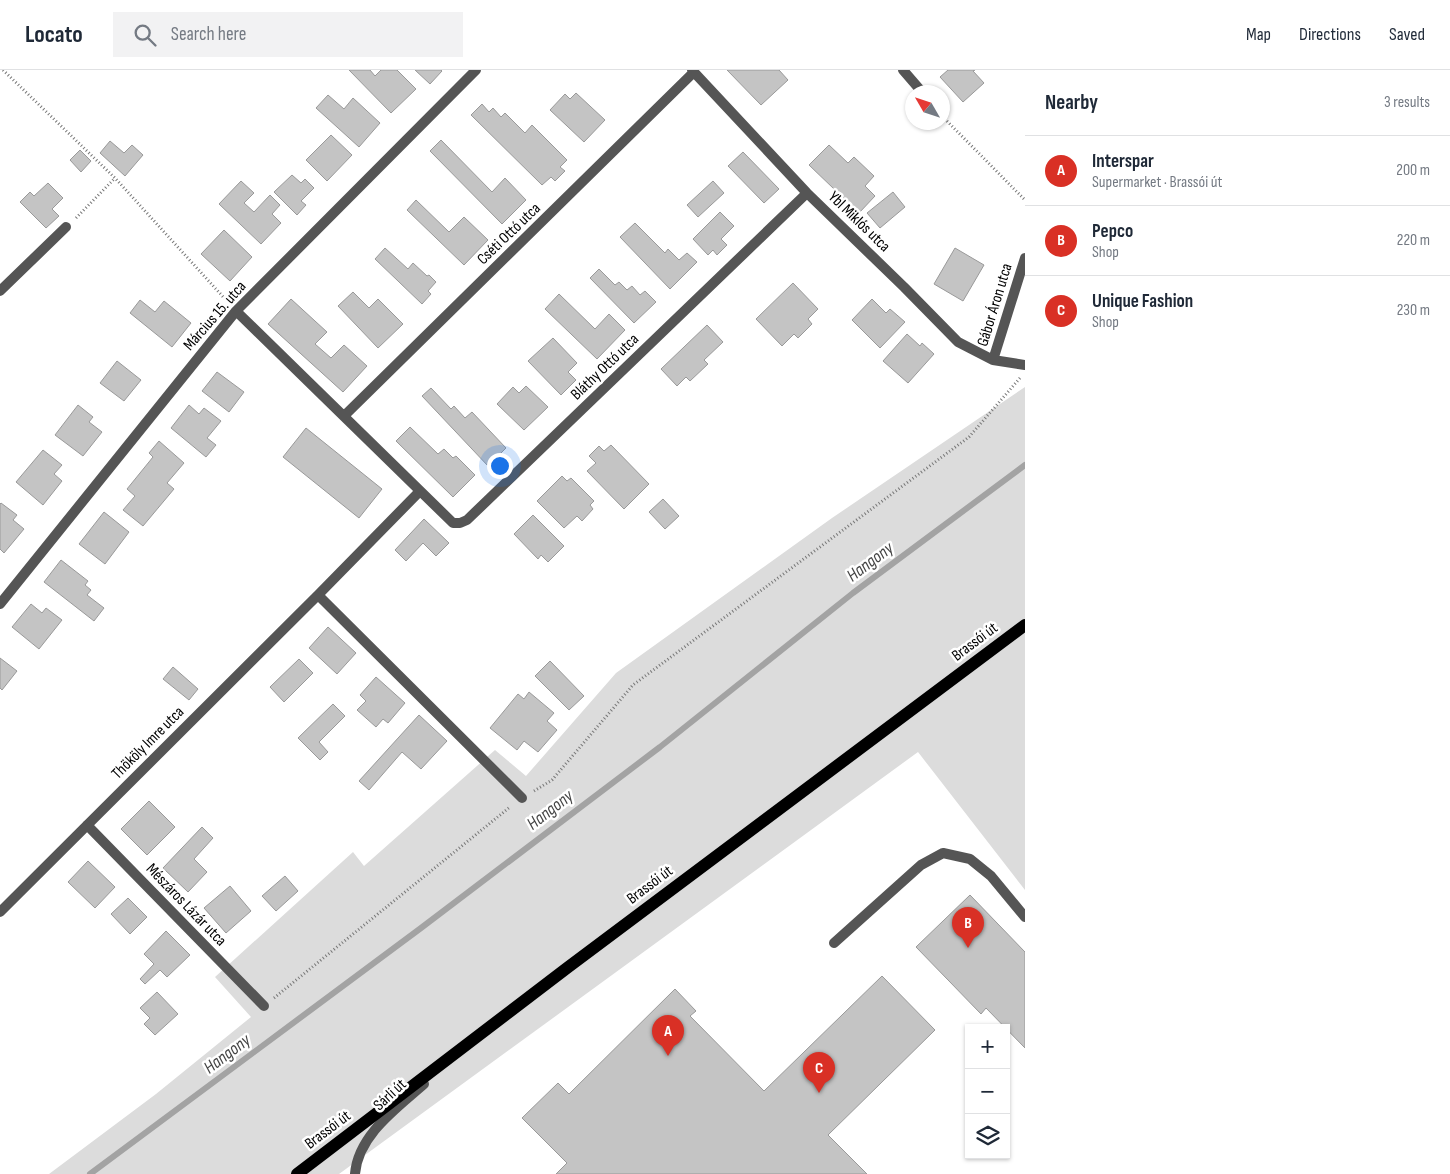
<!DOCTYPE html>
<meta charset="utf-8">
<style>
:root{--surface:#fff;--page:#f2f2f3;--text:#1f2937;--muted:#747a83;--line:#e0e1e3;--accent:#d93025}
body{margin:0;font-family:"Sofia Sans Condensed",sans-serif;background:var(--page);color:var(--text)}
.controls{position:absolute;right:15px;bottom:15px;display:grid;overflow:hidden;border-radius:0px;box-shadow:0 1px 4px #0004}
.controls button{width:45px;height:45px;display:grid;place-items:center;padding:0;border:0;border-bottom:1px solid var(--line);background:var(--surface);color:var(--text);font:25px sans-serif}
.compass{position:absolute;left:905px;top:15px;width:45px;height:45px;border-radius:50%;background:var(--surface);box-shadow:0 1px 4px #0004;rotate:309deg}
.you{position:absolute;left:499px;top:395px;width:18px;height:18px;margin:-12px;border:4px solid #fff;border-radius:50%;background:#1a73e8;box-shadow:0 0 0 8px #1a73e833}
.badge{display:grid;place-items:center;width:32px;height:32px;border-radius:50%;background:var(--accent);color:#fff;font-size:16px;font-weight:700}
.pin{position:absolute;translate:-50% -41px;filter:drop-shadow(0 1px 2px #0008)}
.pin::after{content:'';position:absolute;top:26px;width:18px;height:15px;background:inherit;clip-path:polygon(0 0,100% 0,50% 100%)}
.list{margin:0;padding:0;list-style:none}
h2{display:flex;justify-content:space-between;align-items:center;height:65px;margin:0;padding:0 20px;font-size:21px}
h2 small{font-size:16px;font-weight:400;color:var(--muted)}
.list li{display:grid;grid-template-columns:32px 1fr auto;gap:15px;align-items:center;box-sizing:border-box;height:70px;padding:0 20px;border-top:1px solid var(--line)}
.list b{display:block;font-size:19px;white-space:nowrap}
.list p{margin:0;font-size:16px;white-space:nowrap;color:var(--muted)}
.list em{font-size:16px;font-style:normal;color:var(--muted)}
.icon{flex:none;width:28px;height:28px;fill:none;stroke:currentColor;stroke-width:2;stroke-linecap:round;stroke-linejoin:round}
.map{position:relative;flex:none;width:1025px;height:1104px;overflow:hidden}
header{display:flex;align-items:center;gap:30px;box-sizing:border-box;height:70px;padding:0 25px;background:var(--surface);border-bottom:1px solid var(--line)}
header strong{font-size:24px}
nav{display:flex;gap:28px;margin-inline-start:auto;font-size:18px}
.search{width:350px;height:45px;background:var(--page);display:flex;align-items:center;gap:12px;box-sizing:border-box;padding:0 18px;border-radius:0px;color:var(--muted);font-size:19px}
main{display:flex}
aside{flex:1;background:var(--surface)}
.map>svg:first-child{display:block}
</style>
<header>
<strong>Locato</strong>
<div class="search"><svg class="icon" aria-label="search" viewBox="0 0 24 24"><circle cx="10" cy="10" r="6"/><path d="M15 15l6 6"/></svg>Search here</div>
<nav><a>Map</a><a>Directions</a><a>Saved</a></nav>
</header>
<main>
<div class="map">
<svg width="1025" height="1104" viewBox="0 0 1025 1104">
<rect width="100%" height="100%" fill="#fff"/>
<path fill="#dcdcdc" d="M1025 317V820L918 682 339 1104H49L156 1024 251 947 215 907 353 782 364 796 495 680 526 706 616 603 832 448Z"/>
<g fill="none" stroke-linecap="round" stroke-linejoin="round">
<path stroke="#a3a3a3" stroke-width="6" d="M90 1104 421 858 660 677 853 523 1025 395"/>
</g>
<path fill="#c4c4c4" stroke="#999" d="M349 0H370L375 6 381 0H397L416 19 391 43Z
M415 0H441L442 1 430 14Z
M727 0H779L788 10 761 35Z
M948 0H975L973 1 984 13 963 32 940 7Z
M576 23 605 50 584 72 550 40 565 24 570 29Z
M328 25 344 39 353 28 380 53 359 77 316 38Z
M482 34 489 42 493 38 501 47 505 43 525 63 532 55 567 90 560 97 565 101 555 111 551 107 542 115 471 45Z
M331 65 352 85 327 111 306 90Z
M441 70 492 122 505 108 526 130 502 154 430 81Z
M110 71 124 83 132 75 143 85 125 106 100 83Z
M829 75 848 93 854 87 874 106 865 116 875 126 859 143 809 95Z
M80 80 91 91 81 102 70 90Z
M743 82 779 119 764 133 728 96Z
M292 105 301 113 305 109 314 118 301 131 306 135 297 145 274 122Z
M241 111 254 123 244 133 254 142 270 125 280 135 272 144 281 153 261 174 219 134Z
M713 111 724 123 698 147 687 135Z
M48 113 63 128 52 139 59 146 46 158 20 132 30 122 34 126Z
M893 122 905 137 880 158 867 143Z
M416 130 449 162 464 147 488 170 464 195 407 140Z
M720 142 734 156 721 169 727 175 717 185 713 180 708 185 693 169Z
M635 153 665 183 668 179 679 190 687 183 697 192 670 219 620 167Z
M224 160 252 187 230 211 201 184Z
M385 178 408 199 413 193 427 206 429 205 436 212 428 221 431 224 422 234 375 189Z
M955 178 984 195 963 231 934 214Z
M599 199 615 215 619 212 627 220 632 216 640 225 645 221 656 232 634 253 590 208Z
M793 213 818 239 808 249 812 254 798 268 794 264 782 276 756 249Z
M353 222 369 238 378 229 403 254 378 278 338 236Z
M559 224 595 259 609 244 625 260 597 289 545 239Z
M291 229 327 262 315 274 331 288 344 275 367 296 343 322 268 254Z
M872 229 886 243 890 239 905 252 880 278 852 250Z
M140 230 155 242 164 231 191 253 172 277 130 243Z
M707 255 723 272 704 290 708 294 690 311 686 307 677 316 661 299Z
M907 264 920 276 922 273 934 284 908 313 883 291Z
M553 268 577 293 568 302 576 310 561 325 528 291Z
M117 291 141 310 124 331 100 313Z
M217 302 244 322 229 342 202 321Z
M526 316 548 337 524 360 497 334 513 317 519 323Z
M431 318 451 339 454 336 465 348 472 342 506 378 488 396 422 326Z
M78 335 93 347 89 352 102 362 83 386 55 365Z
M189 335 199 344 204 338 221 351 207 368 216 375 206 387 171 358Z
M410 357 438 384 444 379 453 388 456 386 475 405 453 427 396 371Z
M306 358 382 419 359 448 283 387Z
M159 371 184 393 167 413 174 419 143 456 123 440 135 426 127 419 153 387 149 383Z
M611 375 649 414 624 439 587 401 596 393 589 386 599 376 604 381Z
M43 380 62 395 54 404 62 411 43 435 16 412Z
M562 406 567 411 571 408 594 431 590 435 593 439 582 451 577 446 564 458 537 431Z
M663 429 679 446 665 459 649 442Z
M1 433 17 445 13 450 24 459 4 483 0 479V434Z
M104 442 129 462 105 494 79 474Z
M533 445 564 476 548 492 541 485 538 489 514 464Z
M424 449 449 473 436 486 423 473 406 491 395 480Z
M61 490 88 511 85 515 91 520 87 525 104 538 94 551 44 512Z
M31 534 42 543 46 538 62 550 39 579 12 557Z
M328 557 356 583 337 604 309 578Z
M0 588 17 601 2 620 0 618Z
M299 589 313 603 284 632 270 617Z
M550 591 584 626 569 640 535 606Z
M173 597 198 619 189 630 163 609Z
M376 607 405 633 388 653 383 649 376 657 357 640 366 631 360 625Z
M529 622 554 643 547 651 557 660 538 682 524 671 517 680 490 658 518 624 524 629Z
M333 634 345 646 319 672 328 682 320 690 298 668Z
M419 645 447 671 421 699 402 682 369 720 359 711Z
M149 731 175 757 147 785 121 759Z
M202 757 213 768 194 789 207 802 188 822 163 798Z
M88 791 115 817 95 838 68 812Z
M285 806 298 821 276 841 262 826Z
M230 816 251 841 226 863 204 838Z
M970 825 1025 882V978L986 938 981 944 916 877Z
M128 828 147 847 130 864 111 844Z
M166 861 190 885 167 907 160 900 145 914 140 909 154 894 144 884Z
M882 906 935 960 828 1065 867 1104H556L567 1093 522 1048 558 1013 569 1024 675 919 696 941 690 946 764 1021Z
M157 922 178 944 155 965 144 954 150 948 140 938Z"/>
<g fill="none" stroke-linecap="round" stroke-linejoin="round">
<g stroke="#dbdbdb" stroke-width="15">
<path id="primary" d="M297 1104 567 898 1025 555"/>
</g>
<path stroke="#777" stroke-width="3" stroke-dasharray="1 2.5" stroke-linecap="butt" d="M3 0 115 108 226 230
M942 46 1025 130
M76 148 115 108
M534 721 552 710 633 615 969 367 1020 308
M274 928 510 737"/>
<path stroke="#555" stroke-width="10" d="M692 0 807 123 904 217 958 272 993 290 1025 295
M903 0 922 22
M0 221 66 157
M236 241 453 453H460L467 450 807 123
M993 290 1025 188
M344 346 694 2
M318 525 522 728
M0 534 236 241 476 0
M87 755 264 936
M0 842 318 525 420 421
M834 873 921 795 943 783 970 789 991 806 1025 847
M355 1104C358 1065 397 1038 424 1014"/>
<use href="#primary" stroke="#000" stroke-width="12"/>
</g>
<g text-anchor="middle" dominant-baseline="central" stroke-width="5" stroke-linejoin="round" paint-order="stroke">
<g font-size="16" fill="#000" stroke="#fff">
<text transform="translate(859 152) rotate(44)">Ybl Miklós utca</text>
<text transform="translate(509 164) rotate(-44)">Cséti Ottó utca</text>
<text transform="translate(995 235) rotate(-73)">Gábor Áron utca</text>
<text transform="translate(215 246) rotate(-49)">Március 15. utca</text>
<text transform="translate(605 297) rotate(-44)">Bláthy Ottó utca</text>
<text transform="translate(975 572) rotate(-37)">Brassói út</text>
<text transform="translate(148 673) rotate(-45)">Thököly Imre utca</text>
<text transform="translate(650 815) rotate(-37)">Brassói út</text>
<text transform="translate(186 835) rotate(46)">Mészáros Lázár utca</text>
<text transform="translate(390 1025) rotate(-43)">Sárli út</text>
<text transform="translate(328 1060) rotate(-37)">Brassói út</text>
</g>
<g font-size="18" font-style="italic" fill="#444" stroke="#fff">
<text transform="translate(870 492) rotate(-37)">Hangony</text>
<text transform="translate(550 740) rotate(-38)">Hangony</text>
<text transform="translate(227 984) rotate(-37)">Hangony</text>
</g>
</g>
</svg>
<div class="controls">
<button>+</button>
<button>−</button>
<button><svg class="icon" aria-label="layers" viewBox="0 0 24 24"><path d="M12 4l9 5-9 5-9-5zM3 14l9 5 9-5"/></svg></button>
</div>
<svg class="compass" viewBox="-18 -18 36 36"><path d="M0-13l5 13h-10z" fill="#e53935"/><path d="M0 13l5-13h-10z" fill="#747a83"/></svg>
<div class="you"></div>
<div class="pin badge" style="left:668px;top:986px">A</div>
<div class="pin badge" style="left:968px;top:878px">B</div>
<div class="pin badge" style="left:819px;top:1023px">C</div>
</div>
<aside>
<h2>Nearby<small>3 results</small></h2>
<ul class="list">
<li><span class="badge">A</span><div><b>Interspar</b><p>Supermarket · Brassói út</p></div><em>200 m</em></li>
<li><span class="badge">B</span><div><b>Pepco</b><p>Shop</p></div><em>220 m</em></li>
<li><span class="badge">C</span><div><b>Unique Fashion</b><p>Shop</p></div><em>230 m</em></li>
</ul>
</aside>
</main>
